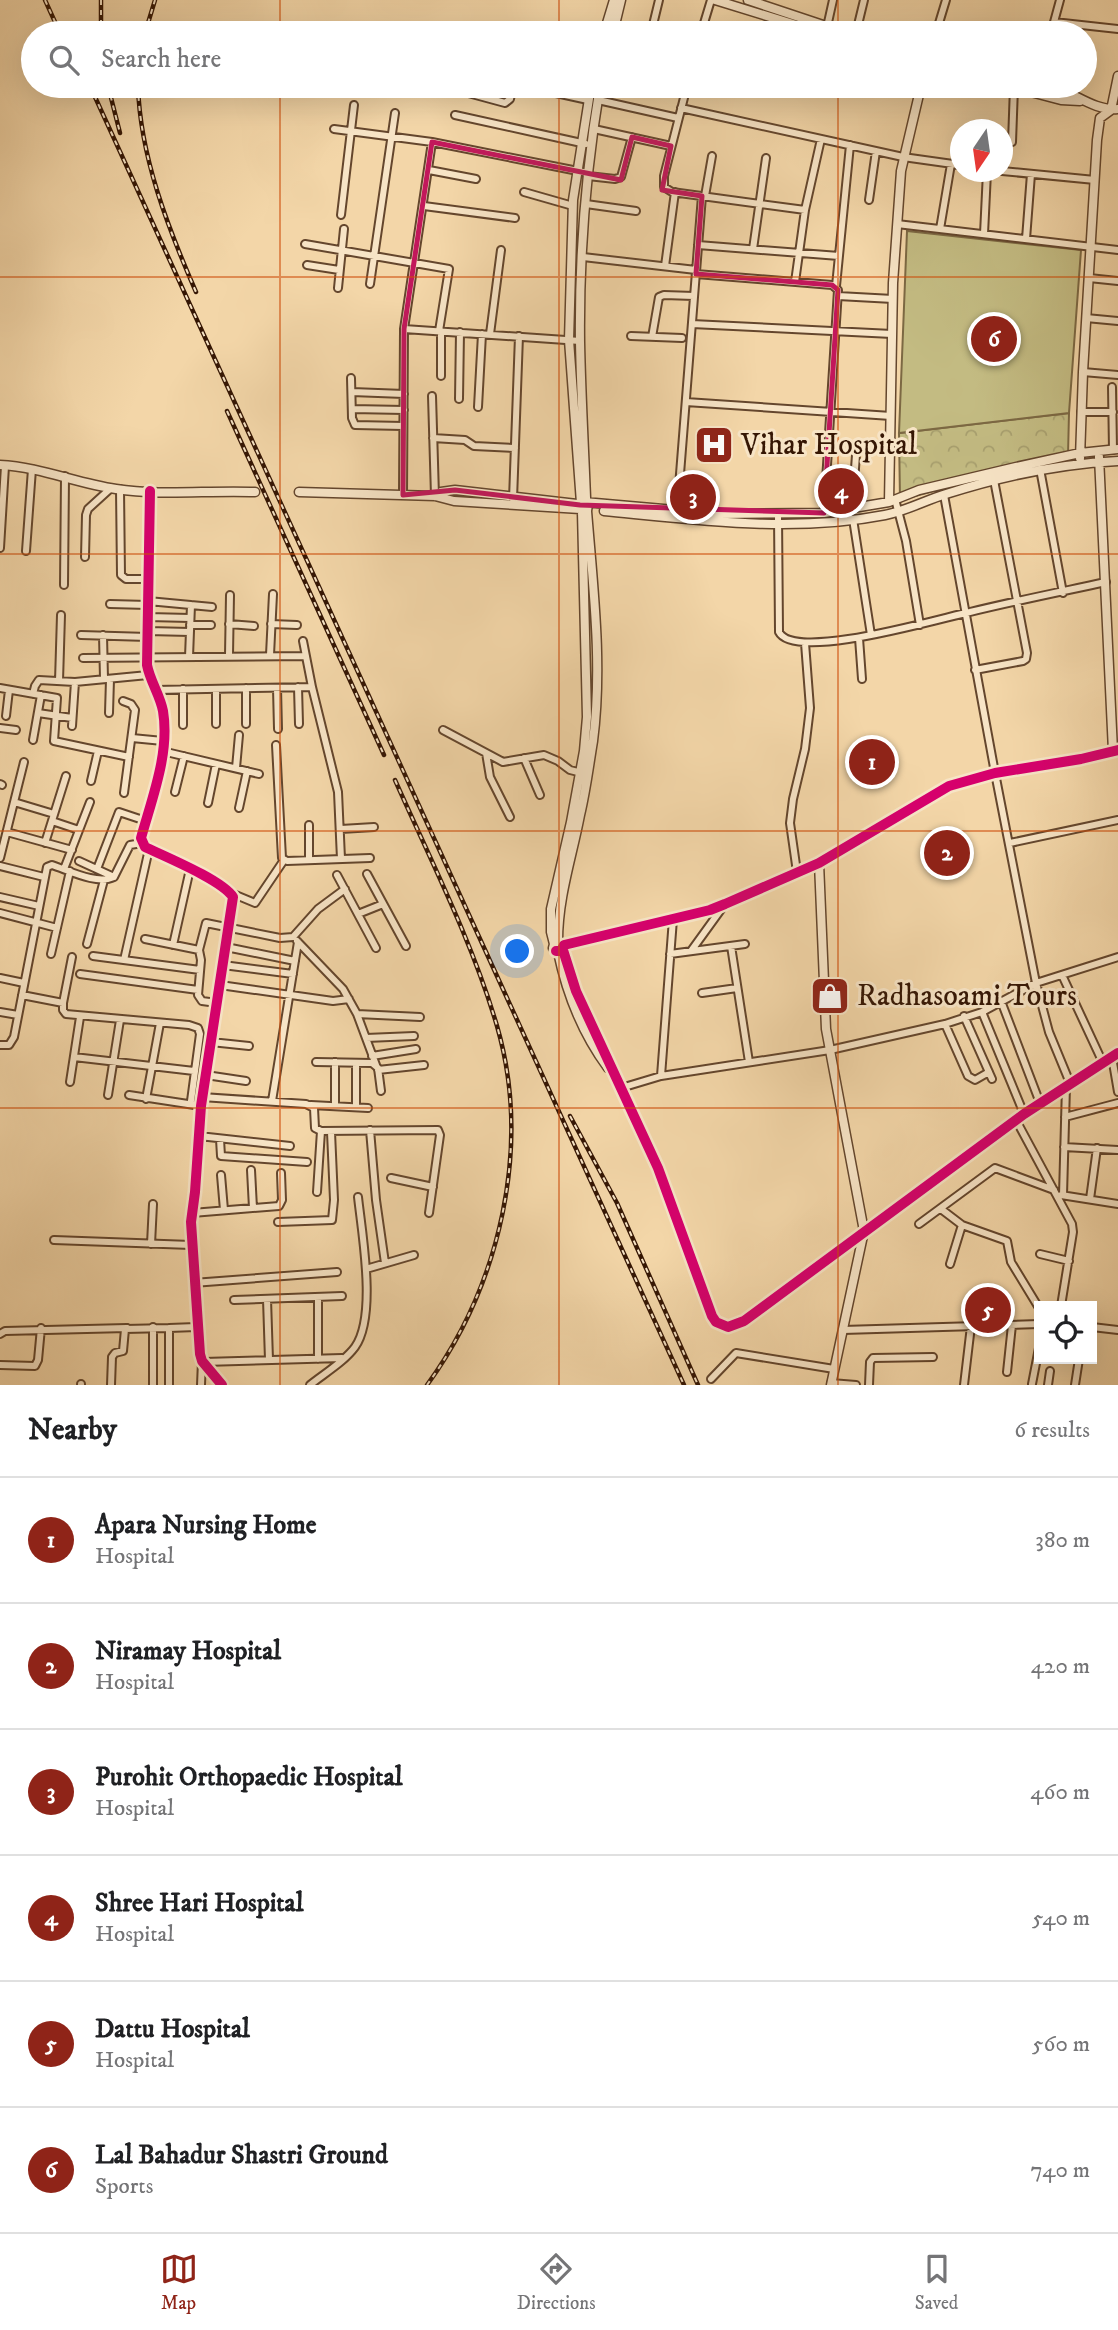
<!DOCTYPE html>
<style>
:root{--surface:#fff;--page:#f6f6f6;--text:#202124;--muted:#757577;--line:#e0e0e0;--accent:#8f2418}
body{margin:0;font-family:"IM FELL DW Pica",serif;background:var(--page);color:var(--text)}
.controls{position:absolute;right:21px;bottom:21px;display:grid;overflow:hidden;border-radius:0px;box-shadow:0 7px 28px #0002}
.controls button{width:63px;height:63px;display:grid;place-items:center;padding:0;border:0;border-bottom:2px solid var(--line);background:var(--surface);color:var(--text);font:35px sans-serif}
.compass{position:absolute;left:950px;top:119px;width:63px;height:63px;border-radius:50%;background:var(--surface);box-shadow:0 7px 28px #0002;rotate:193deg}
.you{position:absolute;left:518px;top:952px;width:24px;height:24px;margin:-18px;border:5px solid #fff;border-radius:50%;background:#1a73e8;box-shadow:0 0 0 10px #1a73e833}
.badge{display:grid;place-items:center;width:46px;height:46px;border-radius:50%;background:var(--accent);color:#fff;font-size:23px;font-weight:700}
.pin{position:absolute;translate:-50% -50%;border:4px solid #fff;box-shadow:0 2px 7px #0006}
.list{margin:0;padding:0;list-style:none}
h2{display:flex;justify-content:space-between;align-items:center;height:91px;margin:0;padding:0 28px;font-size:30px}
h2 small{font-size:23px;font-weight:400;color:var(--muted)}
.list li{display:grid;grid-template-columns:46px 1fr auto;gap:21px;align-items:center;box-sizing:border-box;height:126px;padding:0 28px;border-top:2px solid var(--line)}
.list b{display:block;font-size:26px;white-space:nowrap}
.list p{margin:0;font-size:23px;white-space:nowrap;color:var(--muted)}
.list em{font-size:23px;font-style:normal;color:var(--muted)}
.icon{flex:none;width:38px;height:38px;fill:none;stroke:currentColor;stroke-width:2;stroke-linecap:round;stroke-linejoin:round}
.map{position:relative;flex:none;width:1118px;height:1385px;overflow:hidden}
.search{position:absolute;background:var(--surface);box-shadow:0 7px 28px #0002;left:21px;right:21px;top:21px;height:77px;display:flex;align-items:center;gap:18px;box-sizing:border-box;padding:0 24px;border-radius:38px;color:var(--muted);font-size:26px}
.sheet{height:847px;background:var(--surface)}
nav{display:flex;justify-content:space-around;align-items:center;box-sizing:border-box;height:98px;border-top:2px solid var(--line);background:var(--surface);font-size:19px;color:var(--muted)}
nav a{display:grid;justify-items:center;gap:4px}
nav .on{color:var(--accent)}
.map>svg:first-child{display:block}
</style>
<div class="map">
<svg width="1118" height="1385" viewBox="0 0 1118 1385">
<defs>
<pattern id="forest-crowns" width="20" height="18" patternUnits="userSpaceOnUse" patternTransform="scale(1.75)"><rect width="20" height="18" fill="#c3bb82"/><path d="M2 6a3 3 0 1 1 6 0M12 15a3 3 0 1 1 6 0" fill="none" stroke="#a8a06f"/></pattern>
</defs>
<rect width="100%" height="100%" fill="#f3d6a8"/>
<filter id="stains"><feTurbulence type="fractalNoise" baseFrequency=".00286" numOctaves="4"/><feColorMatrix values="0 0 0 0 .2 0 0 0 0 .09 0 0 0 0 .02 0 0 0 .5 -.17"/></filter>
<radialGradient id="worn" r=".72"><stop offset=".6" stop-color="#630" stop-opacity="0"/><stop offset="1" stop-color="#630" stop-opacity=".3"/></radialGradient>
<path fill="url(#forest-crowns)" stroke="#7c6843" stroke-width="2" d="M1069 413 1068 456 900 500 899 433Z"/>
<path fill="#c3bb82" stroke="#7c6843" stroke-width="2" d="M907 231 1081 250 1069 413 899 433Z"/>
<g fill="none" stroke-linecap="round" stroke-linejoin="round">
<g stroke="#64462d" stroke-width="10">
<path id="minor" d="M1054 22 1118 29
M827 27 833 0
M651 33 659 0
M701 33 711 0
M856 33 864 0
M936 33 946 0
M1051 33 1060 0
M524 86 588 100
M687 86 664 176V187L672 192 805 210 821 139
M446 87 505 103 510 99 513 86
M598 100 678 118
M681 108 903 157 960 165
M455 115 586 144
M334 129 432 142 588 173
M594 129 671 146
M1012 142 1014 87
M429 170 476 179
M1002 171 1095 180
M588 176 615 179 621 177 632 137
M524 192 573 206
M705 196 712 156
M869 200 876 151
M586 204 636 211
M424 206 515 218
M341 215 354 105
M897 224 1118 250
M940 229 951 164
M984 234 987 172
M1026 239 1031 174
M305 244 449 269 439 331
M698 245 839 256
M753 249 766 158
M583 257 696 270
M307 265 339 270
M665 266 675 192
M696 274 832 285 838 290 824 513
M1089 278 1118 281
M795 282 805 210
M370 284 395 113
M836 286 850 145
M338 288 344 229
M838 296 893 299
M1086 318 1118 321
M692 324 892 334
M404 329 580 341
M441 331V376
M490 334 501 250
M631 336 682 338
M652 337 659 297 664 295 694 296
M1083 372 1118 375
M351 378 352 418 355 425 403 426
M1112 387 1113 450
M352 392 404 394
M432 396 435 496
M459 399 460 332
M686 402 891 416
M478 407 482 334
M352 409 404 410
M1081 412H1113
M433 438 465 440 474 446 515 448
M1040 469 1063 593
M120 489 121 575 126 579H149
M150 491 147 665C150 681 160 695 163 711 170 753 152 798 141 838L145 847C166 857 222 880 233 897L201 1106 195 1192 191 1222 200 1354 202 1361 222 1385
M403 495 404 329 432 142
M944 495 995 773 1036 983 1049 1032 1070 1083
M513 499 519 336
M895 499 906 541 920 625
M852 509 856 455
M677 512 702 196
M778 515 779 632C794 662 941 618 970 612 1015 601 1060 592 1106 582
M853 519 871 635
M0 548 5 466
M26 551 32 469
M85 557 86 515 88 509 111 488
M64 585 65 476
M148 601 212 607
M110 604 148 605
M148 617 190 618
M229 624 254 626
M271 624 297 625
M190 625H211
M148 631 190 632
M81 635 148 637
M103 635 104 679
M859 638 862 679
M303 641 312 687 338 792 341 859
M229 655 230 595
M270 655 273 594
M189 657 191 605
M83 658 306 656
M975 670 1023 661 1026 659 1027 653 994 480
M59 681 61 615
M298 687 299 724
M0 688 57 698 54 741 129 757
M246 688V724
M277 688 278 729
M156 690 312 687
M33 694 35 686 39 680 75 682 148 675
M123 701 131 704 135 710 124 793
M38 713 72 718
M109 713 110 679
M6 716 9 690
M216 724V689
M183 725V689
M72 726 75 682
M0 728 16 730
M443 730 503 762 544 755 558 761 570 770 582 773
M132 738 163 741
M33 740 41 695
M276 745 282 858 287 861 370 858
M162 751 259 774
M486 753 490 777 510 817
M524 758 540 795
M236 768 239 735
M91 781 98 751
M0 784 2 785
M175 792 184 756
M14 802 54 814
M208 803 216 764
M239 808 247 771
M52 821 79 830
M309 825V860
M341 829 374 827
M7 832 72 850
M45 843 66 776
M1010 843 1118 820
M0 858 24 762
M79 861 114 877
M0 866 44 877
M64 869 90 802
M97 869 119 812 146 821
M797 872 790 823 793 799 805 749 810 708 805 643
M367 874 406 946
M337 875 376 948
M231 893 255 903 284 860
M0 897 39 906
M0 913 57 928
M358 914 383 904
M145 939 199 950
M297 941 343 989 357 1014 376 1065
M87 944 104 880
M173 945 190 869
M731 946 749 1062
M226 947 295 961
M691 951 725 904
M51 954 70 871
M670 954 745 944
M93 956 200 970
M72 957 63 1003V1010L66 1014 189 1025 198 1028 200 1034 191 1101
M124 960 149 849
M223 965 293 974
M80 974 198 990
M1062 975 1103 1063
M0 978 24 983
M220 985 333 1001 349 999
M702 993 737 988
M22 995 63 1003
M1001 1001 1040 1103
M217 1003 202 1001 198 995 201 960 199 950 206 923 280 938 293 937 318 909 345 889
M0 1012 18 1015
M982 1012 1024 1114
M357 1014 420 1017
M964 1016 992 1079
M945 1024 968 1076 975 1080 989 1072
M366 1038 414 1036
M211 1042 249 1046
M0 1045H9L14 1037 47 867 52 865C70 871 97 885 114 877L130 845 142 843
M372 1056 416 1049
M74 1057 194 1071
M1112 1057 1118 1092
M316 1062 372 1063 378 1068 381 1091
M335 1062V1106
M378 1070 424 1065
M206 1075 246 1081
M661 1076 673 919
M70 1082 80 1017
M621 1088 661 1076 830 1050 945 1024 982 1012 1036 983 1118 957
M108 1095 120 1020
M129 1095 201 1106
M202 1097 306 1104 314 1108 315 1128 321 1131 438 1130 440 1135 429 1213
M146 1099 160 1023
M272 1101 298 942
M311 1105 368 1108
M356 1107V1063
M1065 1117 1118 1103
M1016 1120 1072 1224 1073 1232 1061 1306
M370 1130 376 1200 385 1263
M199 1136 290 1146
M220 1139 221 1156 307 1162
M1064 1147 1118 1150
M251 1170 253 1208
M221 1175 224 1210
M391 1178 433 1187
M317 1192 321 1131
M1061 1195 1118 1204
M1063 1195 1066 1086
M1090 1199 1097 1148
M941 1209 962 1225 1007 1241 1011 1262 1039 1308
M192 1213 279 1206 282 1200 281 1173
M278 1222 332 1220 334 1200 331 1132
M919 1224 995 1168 1054 1190
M54 1240 191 1245
M151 1244 153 1204
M1040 1254 1069 1261
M950 1264 962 1225
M366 1269 414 1255
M193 1283 337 1272
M318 1297V1359
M267 1299 269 1360
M234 1300 342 1296
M1092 1327 1118 1330
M169 1328 196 1327
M843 1330 1039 1324
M0 1334 5 1331 127 1328
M204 1362 342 1358
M0 1365 35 1366 38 1360 41 1328
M1007 1372 1012 1325
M711 1379 736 1353 834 1369
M831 1383 856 1385
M1032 1384 1039 1348
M81 1385V1384
M111 1385 112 1357 115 1353 123 1351 125 1329 169 1328V1385
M153 1385V1327
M201 1385 202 1361
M310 1385C325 1373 344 1362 355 1347 377 1316 362 1234 358 1197
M869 1385 870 1362 873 1358 933 1357
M964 1385 971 1326
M1048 1385 1050 1371
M1075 1385 1079 1359"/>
</g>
<g stroke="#64462d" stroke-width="11">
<path id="tertiary" d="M715 0 822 33
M748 0 847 33
M604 33 614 0
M613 33 621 0
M1008 86 1061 100 1080 101
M1038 86C1049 88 1061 90 1071 94 1085 101 1102 111 1118 109
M1099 457 1113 751
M1080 458 1083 372 1097 140 1100 118 1111 110 1118 76
M0 465C40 467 76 483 116 489 161 496 209 490 255 492
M299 492 435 496 454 501 580 509
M435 496 441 492 455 490 577 504
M586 498C584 446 581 394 580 342 579 257 586 170 600 86
M889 502 893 283 901 171 921 86
M581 503 569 340 573 200 591 86
M588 504 587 511 580 509V505L584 502 720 514 824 513 889 502 919 490 1016 467 1080 453 1118 449
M604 511C697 520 793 533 885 515 906 511 926 500 946 494 1002 476 1059 464 1118 461
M819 863 826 1029 864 1231 831 1385
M558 941C558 897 572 857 580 815 586 790 589 765 593 741 603 665 593 587 587 511
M554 944 551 932V909L571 822 584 751 587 717 582 512
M564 945 558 941 554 944 553 948 556 951H561L564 945 710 910 725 904 819 863 949 786 995 773 1081 759 1118 750
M563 950 576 991 658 1168 712 1316 716 1322 728 1327 744 1321 1024 1114 1118 1053
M558 952C567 995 582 1033 608 1068"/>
</g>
<use href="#minor" stroke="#f7e4c6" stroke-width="6"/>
<use href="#tertiary" stroke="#f7e4c6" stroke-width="8"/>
<g stroke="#351604" stroke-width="4.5">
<path id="rail" d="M45 0 60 33
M101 0V33
M145 33 155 0
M90 86 684 1385
M108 86 120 133
M138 86C140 156 168 228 196 292
M227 411 384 755
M395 780C431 861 472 941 497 1026 532 1147 500 1285 427 1385
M570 1116 617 1203 698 1385"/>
</g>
<use href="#rail" stroke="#f7e4c6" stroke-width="2" stroke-dasharray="5" stroke-linecap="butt"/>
<g stroke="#f7e4c6" stroke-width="15">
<path id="cycleway" d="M150 491 147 665C150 681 160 695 163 711 170 753 152 798 141 838L145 847C166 857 222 880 233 897L201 1106 195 1192 191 1222 200 1354 202 1361 222 1385
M563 950 576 991 658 1168 712 1316 716 1322 728 1327 744 1321 1024 1114 1118 1053
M556 951H561L564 945 710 910 725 904 819 863 949 786 995 773 1081 759 1118 750"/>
</g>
<use href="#cycleway" stroke="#d6006c" stroke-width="10"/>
</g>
<path fill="none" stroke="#c2185b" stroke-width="5" stroke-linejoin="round" d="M632 137 671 146 662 190 702 196 696 274 832 285 838 290 824 513 580 505 455 490 403 495 404 329 432 142 621 180Z"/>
<path fill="none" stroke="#cd4f0b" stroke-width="2" stroke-opacity="0.55" d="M280 0V33M559 0V33M838 0V33M280 86V1385M559 86V1385M838 86V1385M0 277H1118M0 554H1118M0 831H1118M0 1108H1118"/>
<defs>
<g id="hospital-square" transform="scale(2.0125)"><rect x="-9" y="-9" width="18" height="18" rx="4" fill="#8f2418" stroke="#f7e4c6"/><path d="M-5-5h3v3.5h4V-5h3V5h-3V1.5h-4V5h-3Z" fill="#fff"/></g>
<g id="shop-square" transform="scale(2.0125)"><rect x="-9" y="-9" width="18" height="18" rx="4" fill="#8f2418" stroke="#f7e4c6"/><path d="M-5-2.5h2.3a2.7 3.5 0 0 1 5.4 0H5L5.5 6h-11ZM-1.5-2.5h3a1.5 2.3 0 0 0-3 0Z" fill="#fff"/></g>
</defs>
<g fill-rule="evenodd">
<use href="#hospital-square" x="714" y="445"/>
<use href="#shop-square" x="830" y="996"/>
</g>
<g text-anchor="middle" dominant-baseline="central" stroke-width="6" stroke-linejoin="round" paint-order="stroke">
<g font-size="30" fill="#351604" stroke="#f7e4c6" text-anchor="start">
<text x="741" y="445">Vihar Hospital</text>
<text x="857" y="996">Radhasoami Tours</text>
</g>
</g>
<rect width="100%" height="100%" filter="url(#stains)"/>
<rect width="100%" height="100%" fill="url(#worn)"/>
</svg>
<div class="controls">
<button><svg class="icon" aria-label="locate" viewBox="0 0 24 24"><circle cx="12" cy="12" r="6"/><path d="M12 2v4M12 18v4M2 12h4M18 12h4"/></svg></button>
</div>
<svg class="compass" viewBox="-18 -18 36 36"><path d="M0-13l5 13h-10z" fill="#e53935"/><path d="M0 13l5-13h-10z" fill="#757577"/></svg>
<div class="you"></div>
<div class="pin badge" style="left:872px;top:762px">1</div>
<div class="pin badge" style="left:947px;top:853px">2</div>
<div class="pin badge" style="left:693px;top:497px">3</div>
<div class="pin badge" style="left:841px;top:491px">4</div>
<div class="pin badge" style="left:988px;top:1310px">5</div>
<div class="pin badge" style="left:994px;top:339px">6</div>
<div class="search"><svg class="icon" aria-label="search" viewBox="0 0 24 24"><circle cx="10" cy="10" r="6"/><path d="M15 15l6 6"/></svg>Search here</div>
</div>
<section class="sheet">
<h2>Nearby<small>6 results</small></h2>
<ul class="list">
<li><span class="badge">1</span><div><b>Apara Nursing Home</b><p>Hospital</p></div><em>380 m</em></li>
<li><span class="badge">2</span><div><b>Niramay Hospital</b><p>Hospital</p></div><em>420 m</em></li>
<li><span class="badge">3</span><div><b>Purohit Orthopaedic Hospital</b><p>Hospital</p></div><em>460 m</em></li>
<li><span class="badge">4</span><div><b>Shree Hari Hospital</b><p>Hospital</p></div><em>540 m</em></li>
<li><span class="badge">5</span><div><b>Dattu Hospital</b><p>Hospital</p></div><em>560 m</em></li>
<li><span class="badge">6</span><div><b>Lal Bahadur Shastri Ground</b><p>Sports</p></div><em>740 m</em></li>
</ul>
</section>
<nav>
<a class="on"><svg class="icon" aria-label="map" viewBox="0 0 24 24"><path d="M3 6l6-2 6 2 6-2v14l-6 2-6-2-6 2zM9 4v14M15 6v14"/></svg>Map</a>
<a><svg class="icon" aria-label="directions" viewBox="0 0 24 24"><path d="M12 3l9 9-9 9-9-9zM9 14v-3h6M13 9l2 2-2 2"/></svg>Directions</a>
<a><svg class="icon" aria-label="saved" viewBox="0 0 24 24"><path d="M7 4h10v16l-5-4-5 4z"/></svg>Saved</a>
</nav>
